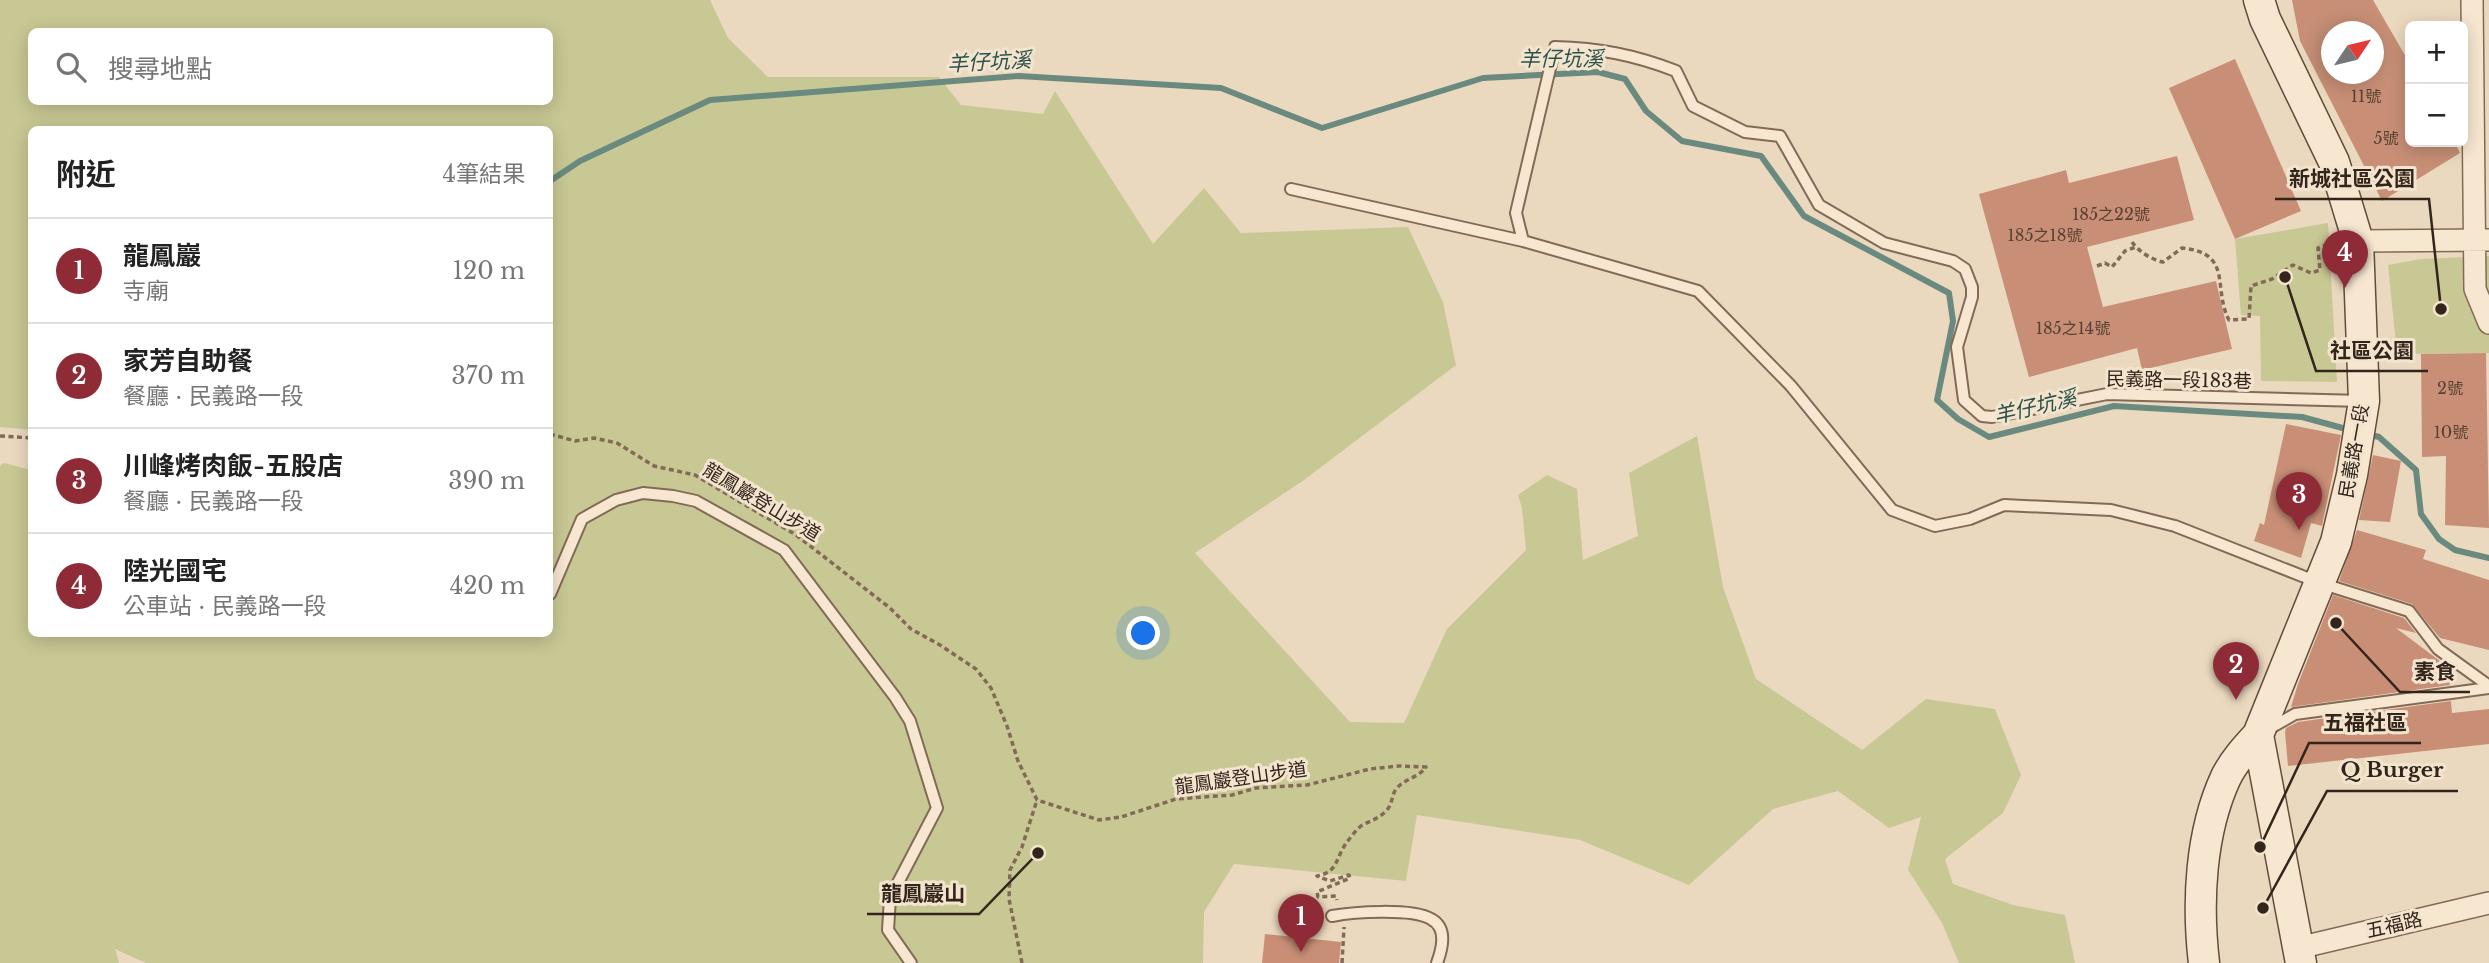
<!DOCTYPE html>
<html lang="zh-TW">
<meta charset="utf-8">
<style>
:root{--surface:#fff;--page:#f2f2f2;--text:#222;--muted:#767676;--line:#e0e0e0;--accent:#8f2b37}
body{margin:0;font-family:"Libre Baskerville","Noto Sans TC",serif;background:var(--page);color:var(--text)}
.controls{position:absolute;right:21px;top:21px;display:grid;overflow:hidden;border-radius:10px;box-shadow:0 4px 18px #0003}
.controls button{width:63px;height:63px;display:grid;place-items:center;padding:0;border:0;border-bottom:2px solid var(--line);background:var(--surface);color:var(--text);font:35px sans-serif}
.compass{position:absolute;left:2321px;top:21px;width:63px;height:63px;border-radius:50%;background:var(--surface);box-shadow:0 4px 18px #0003;rotate:55deg}
.you{position:absolute;left:1144px;top:634px;width:24px;height:24px;margin:-18px;border:5px solid #fff;border-radius:50%;background:#1a73e8;box-shadow:0 0 0 10px #1a73e833}
.badge{display:grid;place-items:center;width:46px;height:46px;border-radius:50%;background:var(--accent);color:#fff;font-size:23px;font-weight:700}
.pin{position:absolute;translate:-50% -58px;filter:drop-shadow(0 2px 4px #0008)}
.pin::after{content:'';position:absolute;top:37px;width:24px;height:21px;background:inherit;clip-path:polygon(0 0,100% 0,50% 100%)}
.list{margin:0;padding:0;list-style:none}
h2{display:flex;justify-content:space-between;align-items:center;height:91px;margin:0;padding:0 28px;font-size:30px}
h2 small{font-size:23px;font-weight:400;color:var(--muted)}
.list li{display:grid;grid-template-columns:46px 1fr auto;gap:21px;align-items:center;box-sizing:border-box;height:105px;padding:0 28px;border-top:2px solid var(--line)}
.list b{display:block;font-size:26px;white-space:nowrap}
.list p{margin:0;font-size:23px;white-space:nowrap;color:var(--muted)}
.list em{font-size:23px;font-style:normal;color:var(--muted)}
.icon{flex:none;width:38px;height:38px;fill:none;stroke:currentColor;stroke-width:2;stroke-linecap:round;stroke-linejoin:round}
.map{position:relative;flex:none;width:2489px;height:963px;overflow:hidden}
.search{position:absolute;background:var(--surface);box-shadow:0 4px 18px #0003;left:28px;top:28px;width:525px;height:77px;display:flex;align-items:center;gap:18px;box-sizing:border-box;padding:0 24px;border-radius:10px;color:var(--muted);font-size:26px}
.panel{position:absolute;background:var(--surface);box-shadow:0 4px 18px #0003;left:28px;top:126px;width:525px;height:511px;border-radius:10px}
.map>svg:first-child{display:block}
</style>
<div class="map">
<svg width="2489" height="963" viewBox="0 0 2489 963">
<rect width="100%" height="100%" fill="#ebd9bf"/>
<path fill="#c8c894" fill-rule="evenodd" d="M0 0H710L728 38 768 77H939L961 105 1043 114 1055 91 1153 244 1204 188 1241 233 1408 227 1443 302 1456 365 1304 480 1195 553 1350 722 1404 723 1447 629 1526 550 1522 508 1518 495 1547 475 1577 489 1583 560 1638 536 1629 473 1697 436 1723 587 1756 679 1862 750 1926 699 1995 709 2021 775 2003 813 1945 859 1953 884 2013 905 2065 915 2075 963H1959L1942 923 1908 870 1921 817 1889 828 1838 791 1773 809 1689 885 1580 840 1417 815 1406 881 1234 864 1204 912 1203 963H146L115 949 119 963H0V466L4 463 31 470 32 634H550V130H32L31 430 0 427ZM32 32H550V102H32Z
M2328 223 2337 382 2261 381 2260 316 2241 315 2235 239Z
M2489 256V353L2397 354 2388 265 2421 259Z"/>
<g fill="none" stroke-linecap="round" stroke-linejoin="round">
<path stroke="#6a8a7f" stroke-width="6" d="M550 181 580 161 710 100 1019 76 1221 88 1322 128 1483 78 1598 72 1625 79 1646 111 1682 141 1761 156 1804 216 1949 293 1953 321 1937 400 1958 419 1989 437 2114 406 2302 417 2350 430
M2367 434 2379 437 2416 470 2421 514 2439 539 2455 550 2489 558"/>
</g>
<path fill="#c88f76" fill-rule="evenodd" d="M2292 0H2373L2410 64V142H2455L2460 153 2382 201 2300 41ZM2332 32H2374V74H2332Z
M2235 59 2301 211 2235 239 2169 88Z
M2177 156 2194 220 2087 247 2103 307 2216 281 2232 349 2142 370 2137 348 2029 377 1979 194 2066 170 2069 183Z
M2486 353 2489 528 2445 525 2446 456 2422 457 2421 354Z
M2286 424 2341 435 2322 526 2311 523 2301 558 2254 541 2260 523 2264 525Z
M2373 455 2401 461 2390 522 2359 520Z
M2357 530 2426 550 2423 559 2489 580V650L2440 638 2412 604 2339 581Z
M2333 595 2404 618 2416 633 2396 628 2448 667 2450 685 2291 707 2298 684Z
M2451 701 2452 713 2489 709V744L2288 766 2285 732 2286 728 2298 722Z
M1265 934 1341 942 1339 963H1262Z"/>
<g fill="none" stroke-linecap="round" stroke-linejoin="round">
<g stroke="#836a58" stroke-width="14">
<path id="lane" d="M1291 189 1523 241 1698 291 1791 386 1892 510 1935 526 1970 519 2004 505 2111 510 2175 526 2320 583 2409 611 2438 649 2489 686
M1523 241 1516 213 1555 47C1599 48 1635 55 1676 71L1693 106 1745 132 1780 136 1819 205 1884 243 1953 261 1965 269 1972 287V297L1957 347 1964 400 1982 416 1992 417 2107 394 2362 401
M550 594 582 519 616 500 643 493 673 496 696 501 784 550 895 697 910 721 937 808 890 898 888 930 911 963
M2267 730 2295 714 2489 688
M1332 916C1353 912 1412 908 1431 919 1448 928 1442 949 1437 963"/>
</g>
<g stroke="#836a58" stroke-width="24">
<path id="street" d="M2472 0 2475 289 2489 323
M2358 241 2489 240
M2298 948 2489 903"/>
</g>
<g stroke="#644c3c" stroke-width="33">
<path id="secondary" d="M2258 735 2301 963
M2204 963C2197 903 2200 833 2226 777 2234 761 2246 748 2258 735L2336 542 2352 475 2364 401 2358 241 2334 162 2265 19 2259 0"/>
</g>
<path stroke="#836a58" stroke-width="3.5" stroke-dasharray="5 3.5" stroke-linecap="butt" d="M2132 242C2138 251 2152 260 2163 262L2182 248C2234 253 2212 288 2229 320L2249 319 2251 286 2272 279 2293 265 2311 273 2320 270 2318 248 2334 242
M2097 266 2105 263 2112 267 2125 251 2136 247
M550 434 575 441 594 438 617 443 654 466 695 475 796 535 890 608 911 629 940 645 976 669 991 688 1007 726 1018 761 1037 800 1099 820 1121 817 1176 799 1232 795 1256 788 1307 785 1370 769 1399 766 1426 767C1417 779 1405 778 1396 789 1391 796 1393 805 1385 812 1378 819 1369 821 1361 826 1356 830 1351 837 1347 842 1335 858 1339 872 1317 876L1330 881 1349 875 1350 878 1317 892 1318 897 1336 896 1337 900
M0 436 32 438
M1022 963 1009 899 1010 870 1022 847 1037 800
M1342 963 1344 927"/>
<use href="#lane" stroke="#f7e7d1" stroke-width="10"/>
<use href="#street" stroke="#f7e7d1" stroke-width="21"/>
<use href="#secondary" stroke="#f7e7d1" stroke-width="30"/>
</g>
<g text-anchor="middle" dominant-baseline="central" stroke-width="6" stroke-linejoin="round" paint-order="stroke">
<g font-size="16" fill="#584032">
<text x="2366" y="96">11號</text>
<text x="2386" y="138">5號</text>
<text x="2111" y="214">185之22號</text>
<text x="2045" y="235">185之18號</text>
<text x="2073" y="328">185之14號</text>
<text x="2450" y="388">2號</text>
<text x="2451" y="432">10號</text>
</g>
<g font-size="19" fill="#33251c" stroke="#f3e4ce">
<text transform="translate(2179 380) rotate(1)">民義路一段183巷</text>
<text transform="translate(2354 451) rotate(-80)">民義路一段</text>
<text transform="translate(762 502) rotate(31)">龍鳳巖登山步道</text>
<text transform="translate(1241 778) rotate(-8)">龍鳳巖登山步道</text>
<text transform="translate(2394 925) rotate(-13)">五福路</text>
</g>
<g font-size="21" font-style="italic" fill="#2c524c" stroke="#f3e4ce">
<text x="1561" y="59">羊仔坑溪</text>
<text transform="translate(989 62) rotate(-3)">羊仔坑溪</text>
<text transform="translate(2035 407) rotate(-13)">羊仔坑溪</text>
</g>
</g>
<path fill="none" stroke="#33251c" stroke-width="2.5" d="M2441 309L2429 199H2275M2285 277L2316 371H2428M2336 623L2400 692H2470M2260 847L2309 743H2421M2263 908L2327 791H2458M1038 853L979 914H867"/>
<g fill="#33251c" stroke="#f3e4ce" stroke-width="2.5">
<circle cx="2441" cy="309" r="7"/>
<circle cx="2285" cy="277" r="7"/>
<circle cx="2336" cy="623" r="7"/>
<circle cx="2260" cy="847" r="7"/>
<circle cx="2263" cy="908" r="7"/>
<circle cx="1038" cy="853" r="7"/>
</g>
<g font-size="21" text-anchor="middle" font-weight="bold" fill="#33251c" stroke="#f3e4ce" stroke-width="6" stroke-linejoin="round" paint-order="stroke">
<text x="2352" y="186">新城社區公園</text>
<text x="2372" y="358">社區公園</text>
<text x="2435" y="679">素食</text>
<text x="2365" y="730">五福社區</text>
<text x="2392" y="777">Q Burger</text>
<text x="923" y="901">龍鳳巖山</text>
</g>
</svg>
<div class="controls">
<button>+</button>
<button>−</button>
</div>
<svg class="compass" viewBox="-18 -18 36 36"><path d="M0-13l5 13h-10z" fill="#e53935"/><path d="M0 13l5-13h-10z" fill="#767676"/></svg>
<div class="you"></div>
<div class="pin badge" style="left:1301px;top:952px">1</div>
<div class="pin badge" style="left:2236px;top:700px">2</div>
<div class="pin badge" style="left:2299px;top:530px">3</div>
<div class="pin badge" style="left:2345px;top:288px">4</div>
<div class="search"><svg class="icon" aria-label="search" viewBox="0 0 24 24"><circle cx="10" cy="10" r="6"/><path d="M15 15l6 6"/></svg>搜尋地點</div>
<section class="panel">
<h2>附近<small>4筆結果</small></h2>
<ul class="list">
<li><span class="badge">1</span><div><b>龍鳳巖</b><p>寺廟</p></div><em>120 m</em></li>
<li><span class="badge">2</span><div><b>家芳自助餐</b><p>餐廳 · 民義路一段</p></div><em>370 m</em></li>
<li><span class="badge">3</span><div><b>川峰烤肉飯-五股店</b><p>餐廳 · 民義路一段</p></div><em>390 m</em></li>
<li><span class="badge">4</span><div><b>陸光國宅</b><p>公車站 · 民義路一段</p></div><em>420 m</em></li>
</ul>
</section>
</div>
